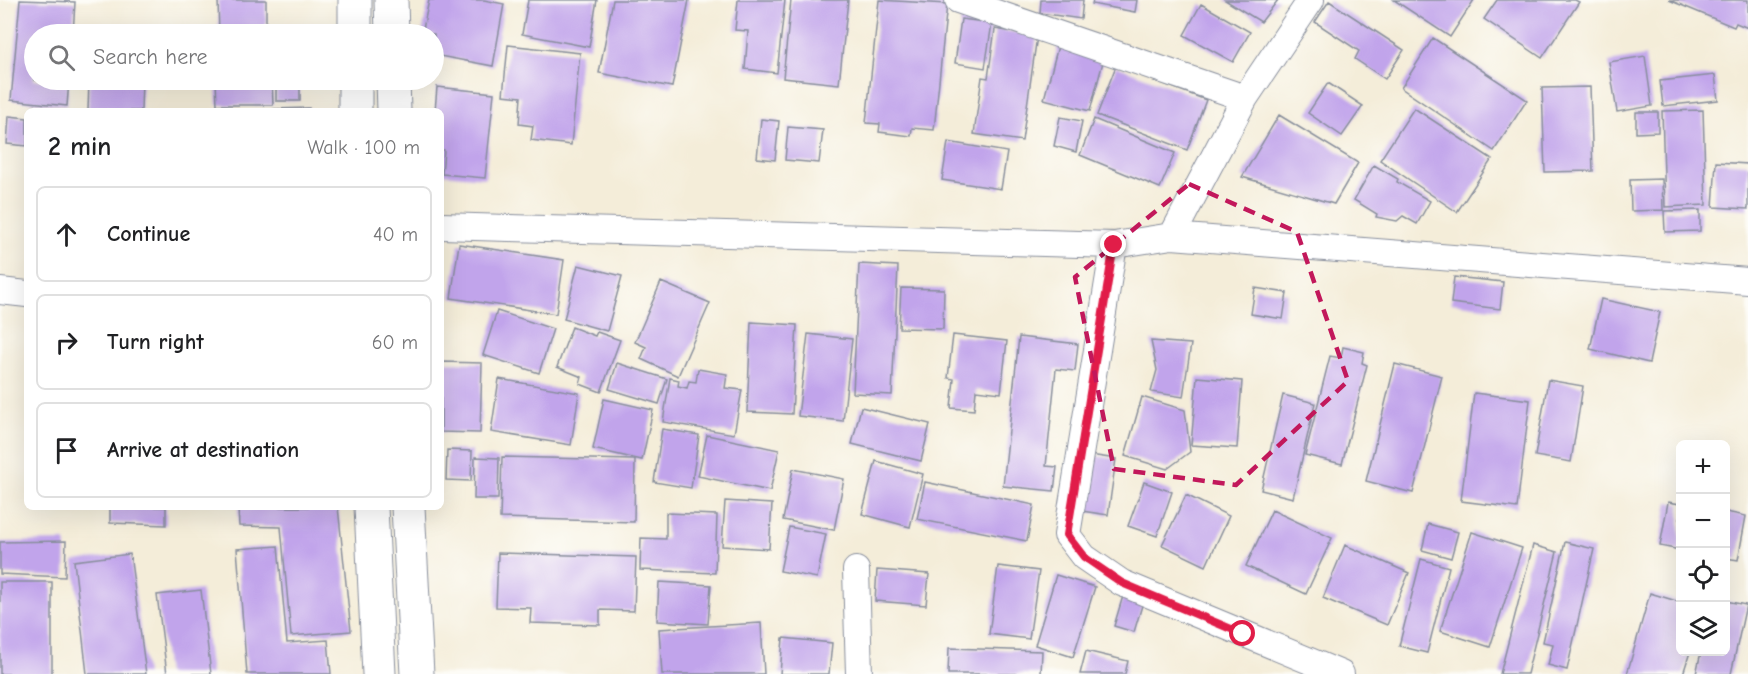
<!DOCTYPE html>
<meta charset="utf-8">
<style>
:root{--surface:#fff;--page:#f6f6f6;--text:#202124;--muted:#757577;--line:#e0e0e0}
body{margin:0;font-family:"Comic Neue",sans-serif;background:var(--page);color:var(--text)}
.controls{position:absolute;right:18px;bottom:18px;display:grid;overflow:hidden;border-radius:9px;box-shadow:0 6px 24px #0002}
.controls button{width:54px;height:54px;display:grid;place-items:center;padding:0;border:0;border-bottom:2px solid var(--line);background:var(--surface);color:var(--text);font:30px sans-serif}
.stop{position:absolute;width:18px;height:18px;margin:-14px;border:4px solid #e11d48;border-radius:50%;background:#fff}
.stop.end{background:#e11d48;border-color:#fff;box-shadow:0 2px 6px #0008}
.list{margin:0;padding:0;list-style:none}
h2{display:flex;justify-content:space-between;align-items:center;height:78px;margin:0;padding:0 24px;font-size:26px}
h2 small{font-size:20px;font-weight:400;color:var(--muted)}
.list li{display:grid;grid-template-columns:39px 1fr auto;gap:18px;align-items:center;box-sizing:border-box;height:96px;margin:0 12px 12px;padding:0 12px;border:2px solid var(--line);border-radius:9px}
.list b{display:block;font-size:22px;white-space:nowrap}
.list em{font-size:20px;font-style:normal;color:var(--muted)}
.icon{flex:none;width:33px;height:33px;fill:none;stroke:currentColor;stroke-width:2;stroke-linecap:round;stroke-linejoin:round}
.map{position:relative;flex:none;width:1748px;height:674px;overflow:hidden}
.search{position:absolute;background:var(--surface);box-shadow:0 6px 24px #0002;left:24px;top:24px;width:420px;height:66px;display:flex;align-items:center;gap:15px;box-sizing:border-box;padding:0 21px;border-radius:33px;color:var(--muted);font-size:22px}
.panel{position:absolute;background:var(--surface);box-shadow:0 6px 24px #0002;left:24px;top:108px;width:420px;height:402px;border-radius:9px}
.map>svg:first-child{display:block}
</style>
<div class="map">
<svg width="1748" height="674" viewBox="0 0 1748 674">
<rect width="100%" height="100%" fill="#fdfcf7"/>
<filter id="ink" filterUnits="userSpaceOnUse"><feTurbulence type="fractalNoise" baseFrequency=".0167" numOctaves="2"/><feDisplacementMap in="SourceGraphic" scale="12" xChannelSelector="R" yChannelSelector="G"/><feConvolveMatrix kernelMatrix="1 2 1 2 8 2 1 2 1" color-interpolation-filters="sRGB"/></filter>
<filter id="wash" filterUnits="userSpaceOnUse"><feTurbulence type="fractalNoise" baseFrequency=".008" numOctaves="4" result="noise"/><feDisplacementMap in="SourceGraphic" scale="24" xChannelSelector="R" yChannelSelector="G"/><feGaussianBlur stdDeviation="1.35" result="paint"/><feColorMatrix in="noise" values="0 0 0 0 0 0 0 0 0 0 0 0 0 0 0 0 0 1.4 0 .05"/><feComposite in="paint" operator="in"/></filter>
<g filter="url(#wash)">
<rect width="100%" height="100%" fill="#f4edd9"/>
<g id="blocks">
<path fill="#c1a4eb" d="M20 0 75 2 73 34H34V80H69L67 106 11 100Z
M218 0H266V34H219Z
M429 0H484L504 4 493 66 434 55V34H422Z
M528 0H597L589 47 522 34Z
M613 0H689L672 87 599 73Z
M738 0H785L777 73 745 69 748 31 735 30Z
M791 0H848L839 84 783 78Z
M879 0 947 4 934 130 912 128 911 136 879 132 880 124 866 123Z
M1041 0H1083L1081 19 1040 13Z
M1093 0H1137L1135 12 1092 4Z
M1225 0H1278L1261 22Z
M1394 0H1474L1450 37Z
M1497 0H1575L1579 2 1542 58 1484 19Z
M1669 0H1748V28L1736 23 1734 27Z
M1329 1 1404 50 1385 79 1355 59 1359 51 1315 22Z
M1201 4 1250 32 1233 62 1184 35Z
M961 19 992 23 985 68 955 63Z
M91 27 144 30V34H91Z
M995 29 1037 36 1022 141 974 134 982 77 988 78Z
M1433 38 1527 100 1494 151 1401 88Z
M508 45 580 53 571 145 531 140 533 126 519 124 521 97 503 95Z
M1058 46 1104 58 1090 111 1044 99Z
M1645 56 1652 106 1617 112 1609 62Z
M1116 66 1206 100 1187 150 1097 115Z
M1715 75 1718 100 1663 106 1660 81Z
M89 80H142L141 111H88Z
M216 80H272L273 105H217Z
M276 80H300V101H276Z
M1328 83 1363 106 1342 136 1308 113Z
M437 87 494 93 485 178 442 174 444 150H441L442 112 435 111Z
M1590 87 1593 171 1545 172 1542 88Z
M309 108V111H274V109Z
M1414 108 1492 159 1457 212 1380 160Z
M1703 110 1706 205 1665 207 1662 111Z
M1636 112H1658V132L1636 133Z
M1279 115 1358 163 1334 204 1242 177Z
M9 116 27 118V146L7 144Z
M1060 117 1082 121 1076 152 1054 146Z
M761 119 779 121 775 160 757 158Z
M1094 119 1175 153 1160 188 1080 155Z
M788 127 823 130 819 163 785 160Z
M948 142 1007 152 1001 189 942 180Z
M1716 162 1748 164V209L1713 207Z
M1374 165 1398 179 1397 182 1430 201 1417 224 1403 216 1397 221 1376 217 1377 214 1354 200Z
M1662 179 1663 210 1631 211 1630 180Z
M1700 210V231L1665 232 1664 211Z
M459 244 564 260 556 314 451 298Z
M859 264 898 266 892 395 853 393Z
M578 265 622 276 607 331 564 319Z
M1454 277 1503 282 1500 309 1451 303Z
M661 282 710 303 678 376 641 359 646 347 635 342Z
M901 288 944 289 943 329 899 328Z
M1255 288 1287 293 1283 319 1251 314Z
M1601 299 1660 312 1649 363 1590 349Z
M497 311 553 329 539 373 483 355Z
M751 322 797 325 792 414 747 412Z
M572 327 595 336 597 332 620 340 601 392 580 384 582 377 557 367Z
M808 334 852 339 843 421 798 416Z
M953 335 1007 341 1001 393 976 390 974 410 951 408 954 379 948 378Z
M1019 337 1078 344 1075 371 1056 369 1046 466 1057 467 1054 491 1003 486Z
M1151 341 1191 344 1183 397 1151 392 1157 370Z
M1343 347 1364 352 1362 363 1367 365 1342 464 1305 455 1330 356 1341 358Z
M441 362 482 363 480 433 441 432Z
M617 363 667 379 659 404 609 389Z
M1395 364 1442 376 1413 493 1366 481Z
M698 369 727 374 725 388 742 390 734 434 663 422 670 378 679 380 678 386 687 388 689 381 696 382Z
M1197 377 1242 381 1237 448 1191 445Z
M499 379 579 393 571 445 491 432Z
M1548 380 1583 386 1571 462 1535 456Z
M1474 393 1530 400 1517 508 1461 501Z
M1283 395 1315 403 1293 498 1261 490Z
M1142 397 1185 410 1190 452 1167 469 1125 456Z
M604 399 653 410 642 460 593 449Z
M861 407 930 424 921 461 852 444Z
M662 429 699 435 691 488 654 482Z
M707 435 779 450 770 491 698 476Z
M447 450 472 451 471 481 446 480Z
M1090 455 1116 459 1108 515 1082 511Z
M475 457 499 458 498 499H474Z
M502 457 635 460 634 522 500 518Z
M876 461 923 474 910 527 862 514Z
M793 469 844 479 834 530 783 520Z
M925 482 1034 505 1027 541 917 519Z
M1144 482 1172 492 1157 536 1128 526Z
M1186 495 1229 516 1206 566 1162 545Z
M725 501 772 504 769 549 722 546Z
M1668 502 1680 504V550L1660 546Z
M110 507H166V525L110 523Z
M238 507H338L351 631 291 636 281 527 239 526Z
M1272 510 1332 538 1306 594 1246 566Z
M1726 512 1746 516 1738 560 1726 558Z
M666 513 717 515 715 573 640 570 641 538 666 539Z
M1428 524 1458 532 1451 558 1422 550Z
M789 527 826 534 817 578 780 571Z
M1472 532 1522 548 1490 647 1440 631Z
M66 541 65 577 0 574V542Z
M1565 542 1594 549 1567 670 1548 665 1553 644 1543 642Z
M1345 545 1409 573 1387 625 1323 598Z
M1533 545 1557 552 1527 674H1500Z
M278 546 287 643 328 640 331 674H247L237 549Z
M498 553 636 557 634 611 600 610V625L530 623 531 608 496 607Z
M130 554 146 674H87L74 561Z
M1421 559 1449 567 1427 653 1399 646Z
M998 566 1039 571 1029 639 989 634Z
M877 570 929 574 926 605 875 601Z
M1056 575 1095 587 1073 657 1035 645Z
M0 582H52V674H0Z
M659 582 711 585 708 624 657 621Z
M201 590 211 674H167L157 595Z
M1650 593 1680 602V652H1690L1683 674H1627Z
M1123 596 1143 602 1134 632 1114 626Z
M1726 601 1746 605 1731 674H1696L1701 652H1726Z
M761 623 764 674H662L659 629Z
M783 638 832 643 829 674H780Z
M949 648 1042 651 1041 674H948Z
M1086 651 1128 661 1125 674H1080Z"/>
</g>
</g>
<g filter="url(#ink)">
<use href="#blocks" fill-opacity="0" stroke="#888e9c" stroke-width="1.5"/>
<g fill="none" stroke-linecap="round" stroke-linejoin="round">
<g stroke="#888e9c" stroke-width="28">
<path id="street" d="M958 0 1245 98
M441 226 1114 245 1172 236 1748 281
M1172 236 1245 98 1311 0
M1114 245 1067 535 1084 557 1122 583 1341 674
M0 291 27 294
M856 570 859 674"/>
</g>
<g stroke="#888e9c" stroke-width="35">
<path id="secondary" d="M355 0V34
M391 0 392 34
M355 80V111
M393 80 394 111
M371 507 379 674
M408 507 417 674"/>
</g>
<use href="#street" stroke="#fff" stroke-width="26"/>
<use href="#secondary" stroke="#fff" stroke-width="33"/>
</g>
</g>
<g fill="none" stroke-linecap="round" stroke-linejoin="round" filter="url(#ink)">
<path stroke="#e11d48" stroke-width="8" d="M1114 245 1067 535 1084 557 1122 583 1243 634"/>
</g>
<path fill="none" stroke="#c2185b" stroke-width="4.5" stroke-dasharray="12 8" stroke-linejoin="round" d="M1189 184 1297 232 1348 381 1236 485 1114 469 1075 277Z"/>
</svg>
<div class="controls">
<button>+</button>
<button>−</button>
<button><svg class="icon" aria-label="locate" viewBox="0 0 24 24"><circle cx="12" cy="12" r="6"/><path d="M12 2v4M12 18v4M2 12h4M18 12h4"/></svg></button>
<button><svg class="icon" aria-label="layers" viewBox="0 0 24 24"><path d="M12 4l9 5-9 5-9-5zM3 14l9 5 9-5"/></svg></button>
</div>
<div class="stop" style="left:1243px;top:634px"></div>
<div class="stop end" style="left:1114px;top:245px"></div>
<div class="search"><svg class="icon" aria-label="search" viewBox="0 0 24 24"><circle cx="10" cy="10" r="6"/><path d="M15 15l6 6"/></svg>Search here</div>
<section class="panel">
<h2>2 min<small>Walk · 100 m</small></h2>
<ul class="list">
<li><svg class="icon" aria-label="ahead" viewBox="0 0 24 24"><path d="M12 20V5M6 11l6-6 6 6"/></svg><div><b>Continue</b></div><em>40 m</em></li>
<li><svg class="icon" aria-label="right" viewBox="0 0 24 24"><path d="M7 20v-9h11M14 6l5 5-5 5"/></svg><div><b>Turn right</b></div><em>60 m</em></li>
<li><svg class="icon" aria-label="arrive" viewBox="0 0 24 24"><path d="M6 21V4h12l-3 4 3 4H6"/></svg><div><b>Arrive at destination</b></div></li>
</ul>
</section>
</div>
